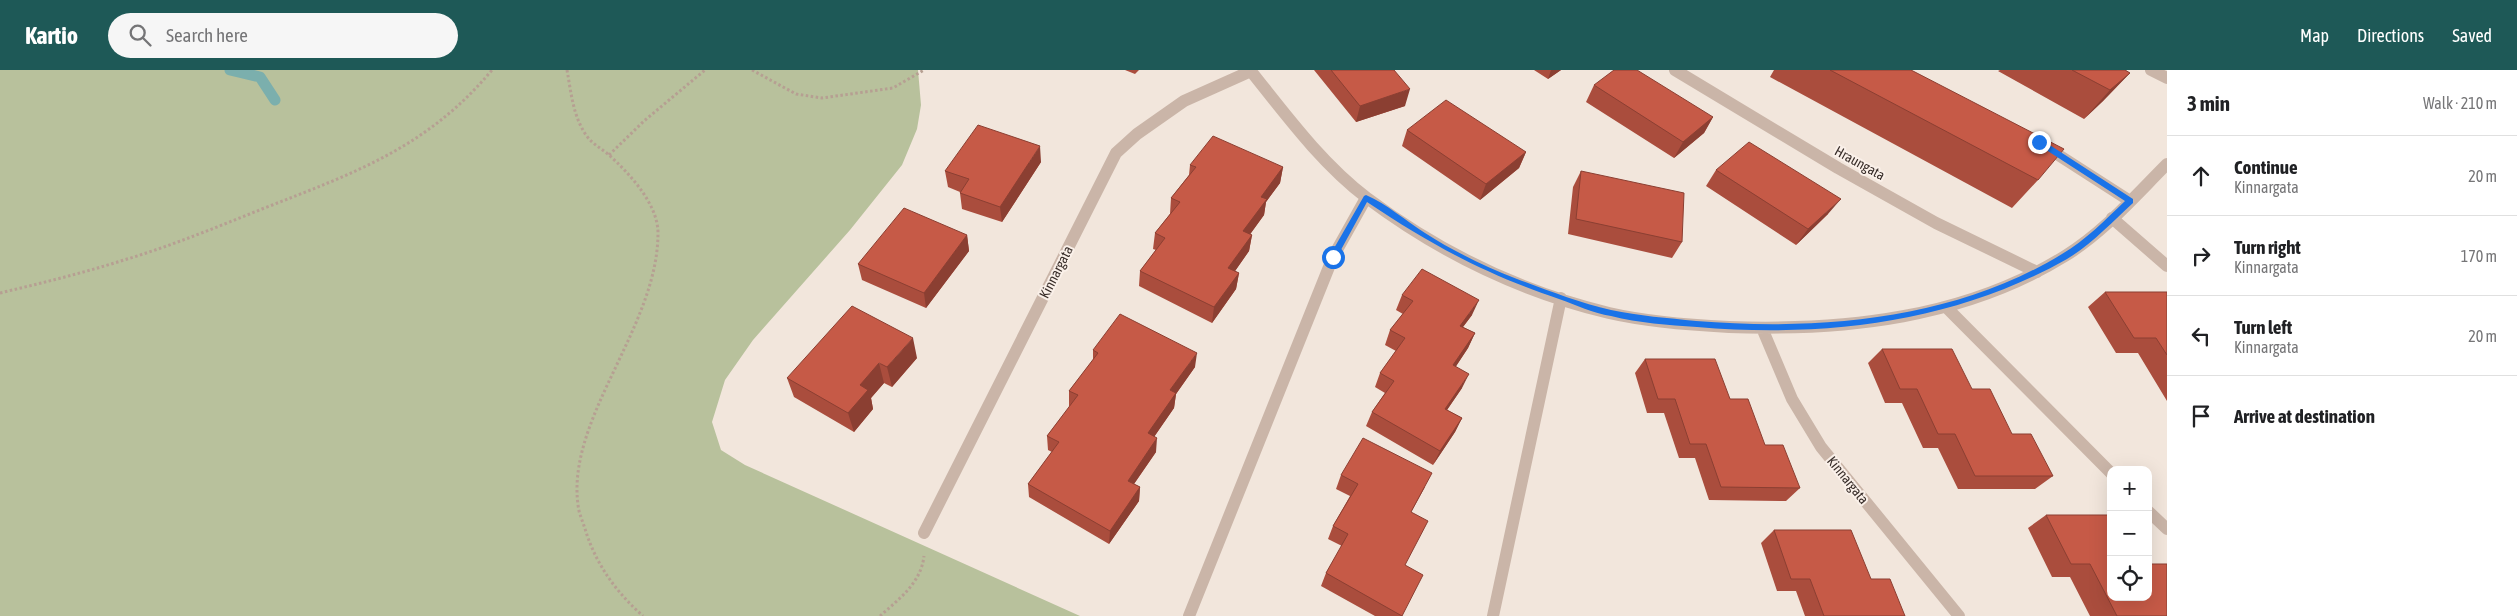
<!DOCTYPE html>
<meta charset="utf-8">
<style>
:root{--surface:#fff;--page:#f6f6f6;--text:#202124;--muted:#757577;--line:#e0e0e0;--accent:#1e5957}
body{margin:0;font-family:"Asap Condensed",sans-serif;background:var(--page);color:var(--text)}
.controls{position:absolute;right:15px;bottom:15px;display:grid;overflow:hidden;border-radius:10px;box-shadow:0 5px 20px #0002}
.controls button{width:45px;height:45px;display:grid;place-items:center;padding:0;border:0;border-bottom:1px solid var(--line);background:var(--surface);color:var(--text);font:25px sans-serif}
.stop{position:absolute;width:15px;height:15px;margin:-11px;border:4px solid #1a73e8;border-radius:50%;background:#fff}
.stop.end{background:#1a73e8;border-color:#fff;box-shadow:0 1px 5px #0008}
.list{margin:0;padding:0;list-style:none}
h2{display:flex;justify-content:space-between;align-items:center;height:65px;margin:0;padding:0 20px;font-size:21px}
h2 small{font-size:16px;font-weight:400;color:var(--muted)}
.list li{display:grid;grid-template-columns:32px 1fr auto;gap:15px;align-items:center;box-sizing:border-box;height:80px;padding:0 20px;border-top:1px solid var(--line)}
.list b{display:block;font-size:19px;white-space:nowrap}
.list p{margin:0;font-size:16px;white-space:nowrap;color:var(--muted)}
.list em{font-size:16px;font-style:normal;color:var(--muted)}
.icon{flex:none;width:28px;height:28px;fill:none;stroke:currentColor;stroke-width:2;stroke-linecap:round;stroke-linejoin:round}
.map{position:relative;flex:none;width:2167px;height:546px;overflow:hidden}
header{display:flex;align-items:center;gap:30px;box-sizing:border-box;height:70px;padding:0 25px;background:var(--accent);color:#fff}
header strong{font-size:24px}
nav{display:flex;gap:28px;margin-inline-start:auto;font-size:18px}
.search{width:350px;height:45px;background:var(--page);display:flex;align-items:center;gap:12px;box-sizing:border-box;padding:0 18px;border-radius:28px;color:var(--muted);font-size:19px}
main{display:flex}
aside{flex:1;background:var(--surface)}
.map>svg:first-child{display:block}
</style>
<header>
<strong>Kartio</strong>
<div class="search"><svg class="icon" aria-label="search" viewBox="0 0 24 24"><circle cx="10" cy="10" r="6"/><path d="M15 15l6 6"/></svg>Search here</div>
<nav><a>Map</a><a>Directions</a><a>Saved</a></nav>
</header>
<main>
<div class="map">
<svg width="2167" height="546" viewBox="0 0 2167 546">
<rect width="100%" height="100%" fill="#f2e6dc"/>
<path fill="#b8c19c" d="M0 0H918L921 35 917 59 902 95 850 160 753 270 725 310 712 352 721 380 745 395 1080 546H0Z"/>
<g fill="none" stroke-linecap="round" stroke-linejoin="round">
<path stroke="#7bafad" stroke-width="11" d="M230 0 260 7 275 30"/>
<path stroke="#b69f92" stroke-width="3" stroke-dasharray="2.5 2.5" stroke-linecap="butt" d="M567 0C571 22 573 46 586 65 592 74 601 78 609 85 629 103 658 134 658 163 658 259 562 352 579 441 581 448 584 455 586 462 597 496 617 523 643 546
M752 0 796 24 822 28 893 18 924 0
M609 85 644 51 705 0
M0 223C42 213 83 203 124 190 171 176 217 157 262 139 354 103 427 78 492 0
M880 546C899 529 921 513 924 486"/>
<path stroke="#cab5a8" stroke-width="12" d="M1250 0C1286 45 1321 93 1367 128 1439 182 1522 222 1609 243 1648 252 1689 255 1729 257 1845 261 1965 248 2065 186 2104 162 2135 126 2167 94
M1675 0 1838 98 1936 153 2037 202
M2151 0 2167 8
M2046 77 2130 131
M2112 148 2167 196
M1946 237 2111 403
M1762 258 1792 329 1821 377 1959 546
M2148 441 2167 459
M924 463 1116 83 1137 64 1184 31 1251 1
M1189 546 1333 187 1366 128
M1493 546 1561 228"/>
</g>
<path fill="#aa4d3d" d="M1125 0H1139L1135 4Z
M1314 0H1394L1405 36 1356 52Z
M1534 0H1561L1548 9Z
M1774 0H1911L2038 110 2012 138 1770 7Z
M2000 0H2125L2130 3 2103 31 2084 49 1998 1Z
M1594 15 1713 47 1704 63 1674 88 1586 32Z
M1407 60 1526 82 1519 98 1480 130 1402 76Z
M1041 92 1002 152 962 139 960 123V122L948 117 945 101Z
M1190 95 1283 97 1280 113 1266 132 1264 145 1250 164 1252 165 1249 181 1235 201 1239 203 1236 219 1212 253 1139 216 1140 201 1156 180 1153 179 1155 163 1170 144 1171 128 1189 105Z
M1716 100 1828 144 1796 175 1706 116Z
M1581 101 1682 172 1672 188 1568 164 1573 117Z
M967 165 969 181 926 238 862 210 858 194Z
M2105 222H2167V331L2138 283H2116L2088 237Z
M1402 225 1472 245 1463 257 1475 263 1468 278 1456 296 1462 318 1447 340 1462 348 1455 362 1433 395 1366 356 1372 342 1385 323 1375 317 1380 303 1396 281 1385 275 1390 260 1403 244 1396 240Z
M1882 279 1972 319 2012 364 2053 406 2035 419H1958L1938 378H1923L1902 333H1885L1868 293Z
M1093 280 1195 297 1176 324 1174 338 1154 367 1156 382 1134 414 1140 417 1139 431 1109 474 1029 427 1028 414 1052 382 1048 380 1047 366 1070 336H1069V321L1093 290Z
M917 288 892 317 884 313 871 328 873 339 854 362 794 327 787 308Z
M1645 289 1730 329 1765 375 1800 418 1786 431 1709 430 1695 388H1679L1664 343H1647L1635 303Z
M1341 405 1425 417 1411 442 1405 495 1402 546H1375L1321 516 1326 503 1342 476 1328 469 1333 456 1350 426 1336 419Z
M2046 445 2150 494 2167 546H2090L2070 507H2052L2028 458Z
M1774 460 1871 509 1905 546H1805L1796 521H1777L1761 473Z"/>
<path fill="#8b3f32" d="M1551 0H1561L1548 9Z
M2130 3 2103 31 2084 49 2110 20Z
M1410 19 1405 36 1356 52 1360 36Z
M1713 47 1704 63 1674 88 1683 72Z
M1040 76 1041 92 1002 152 1000 137Z
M1526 82 1519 98 1480 130 1486 114Z
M1283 97 1280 113 1266 132 1264 145 1241 177 1243 161 1261 127Z
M1841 129 1828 144 1796 175 1808 159Z
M967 165 969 181 926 238 924 223Z
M1252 165 1249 181 1226 214 1228 198Z
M1239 203 1236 219 1212 253 1214 237Z
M1479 230 1472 245 1453 270 1460 256Z
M1475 263 1468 278 1447 310 1453 295Z
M913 268 917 288 892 317 887 297Z
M1197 283 1195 297 1176 324 1174 338 1147 377 1148 363 1170 320Z
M879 293 884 313 871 328 873 339 854 362 848 343 860 315Z
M1469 304 1462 318 1438 353 1445 339Z
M1462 348 1455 362 1433 395 1440 381Z
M1157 368 1156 382 1127 424 1128 411Z
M1140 417 1139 431 1109 474 1110 461Z"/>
<path fill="#c65a47" stroke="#8b3f32" d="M1331 0H1394L1410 19 1360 36Z
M1614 0H1637L1713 47 1683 72 1594 15Z
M1830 0H1911L2064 79 2038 110Z
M2072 0H2125L2130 3 2110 20Z
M1446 30 1526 82 1486 114 1407 60Z
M978 55 1040 76 1000 137 960 123 969 109 945 101Z
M1213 66 1283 97 1261 127 1267 129 1243 161 1252 165 1228 198 1239 203 1214 237 1140 201 1165 168 1155 163 1180 132 1171 128 1196 97 1190 95Z
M1749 72 1841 129 1808 159 1716 100Z
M1581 101 1684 123 1682 172 1576 149Z
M904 138 967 165 924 223 858 194Z
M1422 199 1479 230 1460 256 1475 263 1453 295 1469 304 1445 339 1462 348 1440 381 1372 342 1394 311 1380 303 1405 268 1390 260 1413 231 1402 225Z
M2105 222H2167V285L2156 268H2134Z
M852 236 913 268 887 297 879 293 860 315 868 320 848 343 787 308Z
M1120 244 1197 283 1170 320 1176 323 1148 363 1157 368 1128 411 1140 417 1110 461 1028 414 1059 372 1047 366 1078 325 1069 321 1098 283 1093 280Z
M1882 279H1952L1972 319H1990L2012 364H2031L2053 406H1975L1955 364H1938L1917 319H1900Z
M1645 289H1715L1730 329H1748L1765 375H1783L1800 418 1721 417 1706 374H1690L1675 329H1658Z
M1363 368 1432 403 1411 442 1428 451 1405 495 1423 505 1402 546 1326 503 1348 464 1333 456 1358 414 1341 405Z
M2046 445H2111V527H2148V491L2150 494H2167V546H2117L2090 494H2071Z
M1774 460H1851L1871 509H1890L1905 546H1824L1810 509H1791Z"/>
<path fill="#1a73e8" d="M2037 70H2042L2133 129V133C2112 152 2092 174 2067 189 1954 253 1824 268 1697 257 1668 255 1639 253 1611 246 1593 243 1576 235 1559 229 1485 204 1433 176 1367 132L1336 189 1329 187 1364 126 1366 125C1387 134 1406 151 1425 163 1453 181 1486 197 1517 209 1547 220 1579 233 1611 240 1639 246 1668 248 1696 251 1820 261 1954 250 2062 184 2086 170 2105 150 2125 131L2037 74Z"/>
<g text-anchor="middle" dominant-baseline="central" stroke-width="4" stroke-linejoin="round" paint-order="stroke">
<g font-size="14" fill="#372c28" stroke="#faf0e9">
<text transform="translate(1860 93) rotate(29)">Hraungata</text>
<text transform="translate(1056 202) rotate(-63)">Kinnargata</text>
<text transform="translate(1848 410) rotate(51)">Kinnargata</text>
</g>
</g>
</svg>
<div class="controls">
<button>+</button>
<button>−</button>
<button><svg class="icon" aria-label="locate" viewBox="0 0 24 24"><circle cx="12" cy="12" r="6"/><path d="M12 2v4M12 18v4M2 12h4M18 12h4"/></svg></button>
</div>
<div class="stop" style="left:1333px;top:187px"></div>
<div class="stop end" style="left:2039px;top:72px"></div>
</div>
<aside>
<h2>3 min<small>Walk · 210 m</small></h2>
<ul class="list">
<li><svg class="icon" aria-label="ahead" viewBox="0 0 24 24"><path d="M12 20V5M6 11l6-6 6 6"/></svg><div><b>Continue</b><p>Kinnargata</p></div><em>20 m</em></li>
<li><svg class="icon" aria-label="right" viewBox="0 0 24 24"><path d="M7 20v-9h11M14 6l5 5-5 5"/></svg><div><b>Turn right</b><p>Kinnargata</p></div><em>170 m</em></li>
<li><svg class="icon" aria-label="left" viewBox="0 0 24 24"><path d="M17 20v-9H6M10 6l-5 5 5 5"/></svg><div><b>Turn left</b><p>Kinnargata</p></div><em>20 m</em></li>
<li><svg class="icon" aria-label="arrive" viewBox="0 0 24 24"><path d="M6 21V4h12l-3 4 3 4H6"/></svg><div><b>Arrive at destination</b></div></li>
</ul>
</aside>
</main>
